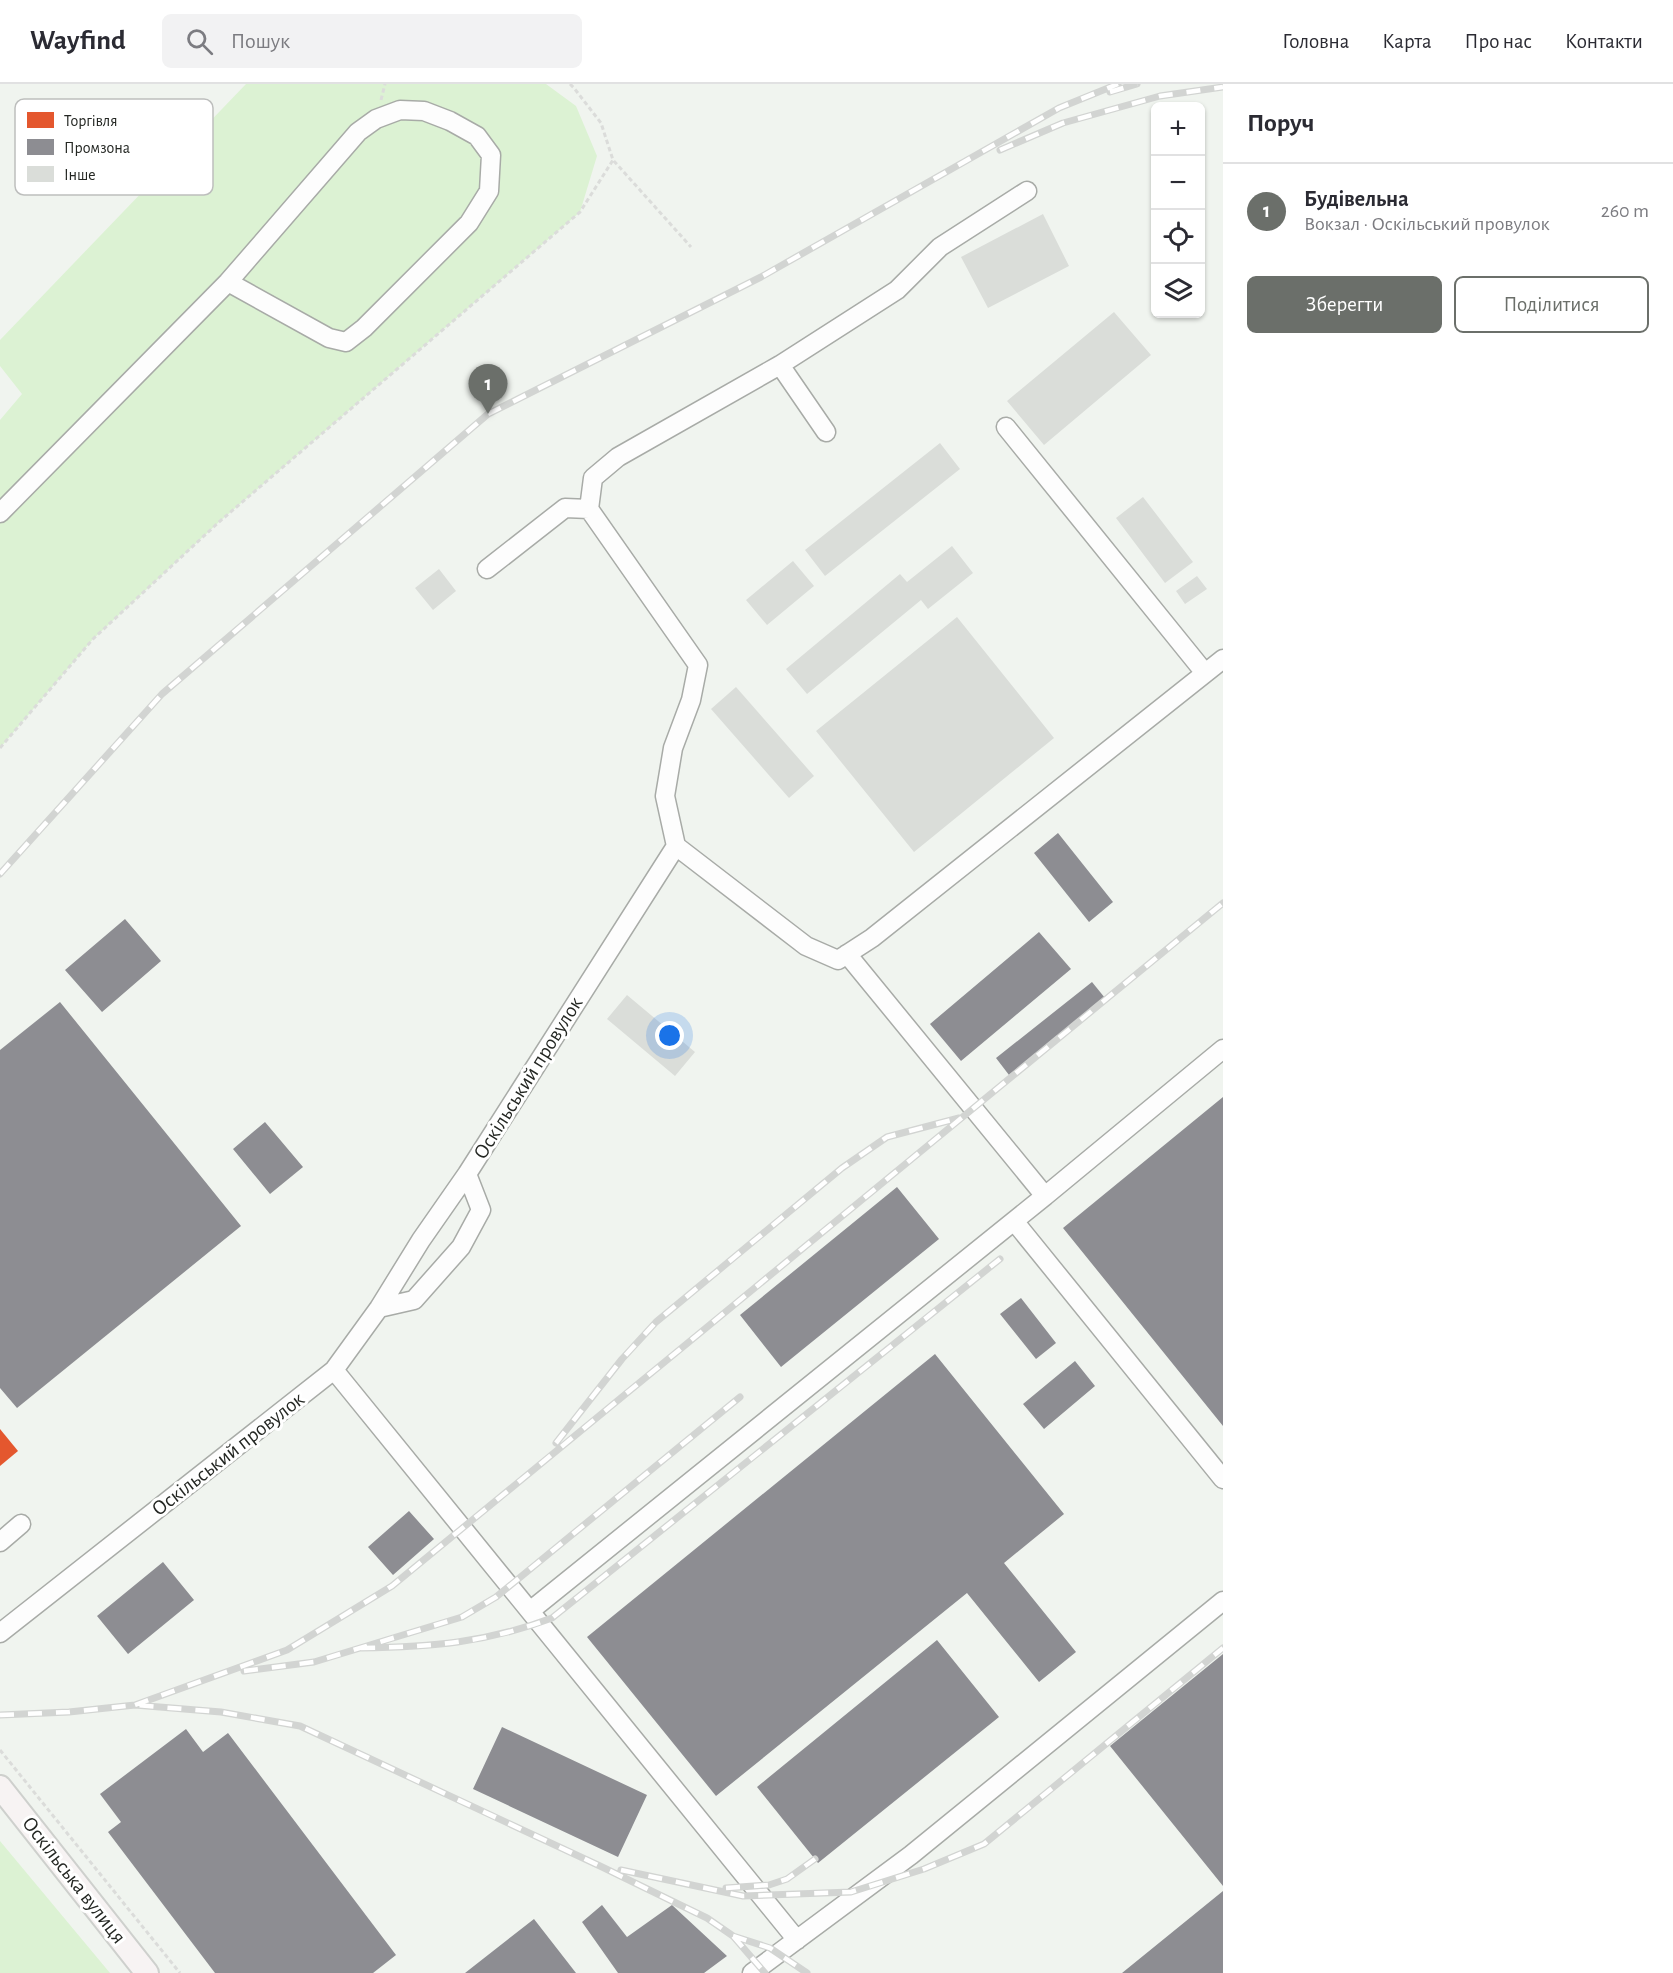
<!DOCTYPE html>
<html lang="uk">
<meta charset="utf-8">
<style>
:root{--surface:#fff;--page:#f2f2f3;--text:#2b2b33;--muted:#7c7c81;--line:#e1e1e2;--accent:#6b6f6a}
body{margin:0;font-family:"Alegreya Sans",sans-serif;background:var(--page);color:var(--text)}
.controls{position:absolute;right:18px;top:18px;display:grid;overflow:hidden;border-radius:9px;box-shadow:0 2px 4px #0004}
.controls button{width:54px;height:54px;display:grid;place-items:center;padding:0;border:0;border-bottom:2px solid var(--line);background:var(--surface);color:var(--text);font:30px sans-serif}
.you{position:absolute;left:670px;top:952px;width:21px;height:21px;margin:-15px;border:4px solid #fff;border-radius:50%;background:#1a73e8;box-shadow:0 0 0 9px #1a73e833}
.badge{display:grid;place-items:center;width:39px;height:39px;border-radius:50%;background:var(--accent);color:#fff;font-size:20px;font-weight:700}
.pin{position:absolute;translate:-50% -50px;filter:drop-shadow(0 2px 3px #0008)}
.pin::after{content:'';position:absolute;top:32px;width:21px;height:18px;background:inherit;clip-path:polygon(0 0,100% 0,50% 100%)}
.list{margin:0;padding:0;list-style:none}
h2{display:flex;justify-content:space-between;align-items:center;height:78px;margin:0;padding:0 24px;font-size:26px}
h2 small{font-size:20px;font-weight:400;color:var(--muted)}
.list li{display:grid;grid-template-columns:39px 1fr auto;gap:18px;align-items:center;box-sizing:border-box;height:96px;padding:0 24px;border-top:2px solid var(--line)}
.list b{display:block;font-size:22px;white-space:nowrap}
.list p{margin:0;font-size:20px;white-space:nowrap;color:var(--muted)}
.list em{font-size:20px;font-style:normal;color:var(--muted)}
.actions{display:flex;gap:12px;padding:18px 24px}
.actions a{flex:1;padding:14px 0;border:2px solid var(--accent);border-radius:9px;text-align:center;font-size:21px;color:var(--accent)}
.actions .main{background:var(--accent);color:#fff}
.icon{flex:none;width:33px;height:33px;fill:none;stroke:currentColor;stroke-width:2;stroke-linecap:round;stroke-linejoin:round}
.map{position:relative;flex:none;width:1223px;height:1889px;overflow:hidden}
header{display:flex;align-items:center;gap:36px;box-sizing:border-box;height:84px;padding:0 30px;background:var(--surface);border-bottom:2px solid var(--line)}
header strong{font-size:28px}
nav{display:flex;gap:33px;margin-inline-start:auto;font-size:21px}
.search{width:420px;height:54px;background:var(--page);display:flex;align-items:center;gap:15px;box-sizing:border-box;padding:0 21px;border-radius:9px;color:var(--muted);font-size:22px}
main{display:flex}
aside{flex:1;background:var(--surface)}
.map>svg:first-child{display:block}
</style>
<header>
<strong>Wayfind</strong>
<div class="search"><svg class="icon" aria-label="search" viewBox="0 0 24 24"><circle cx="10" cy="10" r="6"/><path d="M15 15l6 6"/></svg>Пошук</div>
<nav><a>Головна</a><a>Карта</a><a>Про нас</a><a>Контакти</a></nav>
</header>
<main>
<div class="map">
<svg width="1223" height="1889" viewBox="0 0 1223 1889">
<rect width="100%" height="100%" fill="#f0f4ef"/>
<path fill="#dcf2d3" d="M246 0H546L576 22 597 72 580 128 219 438 93 555 0 664V336L22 310 0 282V256Z
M0 1757 110 1889H0Z"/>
<path fill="#e4572e" d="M0 1345 18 1367 0 1382Z"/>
<path fill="#8d8d92" d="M1058 749 1113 818 1089 838 1034 769Z
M125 835 161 877 102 928 65 886Z
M1039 848 1071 885 961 977 930 940Z
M1092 898 1105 914 1009 991 996 974Z
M60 918 241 1142 17 1324 0 1304V966Z
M1223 1013V1342L1063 1144Z
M265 1038 303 1083 270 1110 233 1065Z
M897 1103 939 1155 781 1283 740 1231Z
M1021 1214 1056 1259 1036 1275 1000 1230Z
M935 1270 1064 1430 1004 1479 1076 1568 1039 1598 967 1509 716 1712 587 1553Z
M1075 1277 1095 1302 1044 1345 1023 1320Z
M409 1427 434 1455 393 1491 368 1463Z
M163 1478 194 1516 128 1570 97 1532Z
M937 1556 999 1633 818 1779 757 1703Z
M1223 1570V1802L1110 1662Z
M502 1643 647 1711 618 1773 473 1705Z
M186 1645 203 1668 228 1649 396 1871 373 1889H215L108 1748 121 1738 100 1710Z
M1223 1807V1889H1122Z
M602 1821 627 1853 672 1821 727 1872 704 1889H618L582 1838Z
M534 1835 576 1889H465Z"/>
<path fill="#daddd9" d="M1043 130 1069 182 988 224 961 173Z
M1114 228 1151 271 1044 361 1007 317Z
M940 359 960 385 825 492 805 466Z
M1143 413 1193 478 1165 499 1116 434Z
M952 462 973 489 928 525 921 516 807 610 786 585 900 490 907 498Z
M793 477 814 502 767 541 746 516Z
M439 485 456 507 433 526 415 504Z
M1197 492 1207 505 1185 520 1176 507Z
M957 533 1054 654 914 768 816 647Z
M736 603 814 692 789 714 711 625Z
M627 911 695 968 675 992 607 935Z"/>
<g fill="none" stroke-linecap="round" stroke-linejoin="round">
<g stroke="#a8aba7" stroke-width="21">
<path id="minor" d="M780 281 826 348
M1006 343 1205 589
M589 425 593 394 618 373 780 281 897 206 940 163 1027 107
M0 429 228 198 358 48 376 35 400 26 424 27 450 37 477 52 491 71 489 107 469 139 364 244 346 258 329 254 228 198
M487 485 565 424 589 425
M676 762 806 862 838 876 872 854 1223 575
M1045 1112 1223 965
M1014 1137 1223 1395
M379 1224 414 1216 461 1163 481 1126 467 1090
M334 1286 797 1856
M0 1458 21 1440
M530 1527 1045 1112 847 870
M0 1549 334 1286 379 1224 421 1156 467 1090 676 762 665 712 673 664 691 616 698 581 589 425
M752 1889 911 1771 1223 1517"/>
</g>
<g stroke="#ced0cd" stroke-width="26">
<path id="major" d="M0 1703 147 1889"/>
</g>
<path stroke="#dbdcda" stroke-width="3" stroke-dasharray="4.5 3" stroke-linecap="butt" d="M570 0 574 4 601 39 613 76 691 163
M381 16 385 0
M0 664 93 555 219 438 580 128 613 76
M0 1666 180 1889"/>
<use href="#minor" stroke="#fdfdfd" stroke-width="18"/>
<use href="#major" stroke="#f7f3f3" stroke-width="22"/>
<g stroke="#d2d4d2" stroke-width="7">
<path id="rail" d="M1110 8 1137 0
M1000 66 1063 39 1160 12 1223 3
M0 790 162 610 488 330 761 193 1059 24 1118 0
M556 1359 622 1275 656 1238 842 1084 887 1053 959 1034
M361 1564C430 1563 486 1559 552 1534L1000 1175
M244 1587 314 1578 462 1533 496 1513 740 1313
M135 1621 287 1566 392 1502 1223 819
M0 1631 69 1628 135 1621 221 1628 300 1642 600 1782 707 1834 733 1852 765 1889
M621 1786 743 1812 851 1808 924 1785 984 1760 1223 1564
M726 1804 769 1801 787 1795 815 1775
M733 1852 770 1864 807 1889"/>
</g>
<use href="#rail" stroke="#fff" stroke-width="4.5" stroke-dasharray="14" stroke-linecap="butt"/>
</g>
<g text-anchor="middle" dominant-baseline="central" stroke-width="6" stroke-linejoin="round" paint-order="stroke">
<g font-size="21" fill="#242723" stroke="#fff">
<text transform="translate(528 994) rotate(-58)">Оскільський провулок</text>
<text transform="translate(228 1370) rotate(-38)">Оскільський провулок</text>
<text transform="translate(74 1796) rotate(52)">Оскільська вулиця</text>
</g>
</g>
<rect x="15" y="15" width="198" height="96" rx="9" fill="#fff" stroke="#bdbebd" stroke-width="1.5"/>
<rect x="27" y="28" width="27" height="16" fill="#e4572e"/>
<rect x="27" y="55" width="27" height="16" fill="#8d8d92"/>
<rect x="27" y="82" width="27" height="16" fill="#daddd9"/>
<g font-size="16" fill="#242723">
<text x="64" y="42">Торгівля</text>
<text x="64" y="69">Промзона</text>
<text x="64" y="96">Інше</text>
</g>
</svg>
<div class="controls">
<button>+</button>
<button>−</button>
<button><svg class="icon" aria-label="locate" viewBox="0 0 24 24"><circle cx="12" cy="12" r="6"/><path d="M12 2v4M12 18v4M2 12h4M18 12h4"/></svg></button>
<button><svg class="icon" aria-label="layers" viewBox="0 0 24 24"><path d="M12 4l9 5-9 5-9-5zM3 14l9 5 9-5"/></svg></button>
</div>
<div class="you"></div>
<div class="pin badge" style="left:488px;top:330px">1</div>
</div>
<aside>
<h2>Поруч<small></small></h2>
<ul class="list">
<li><span class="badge">1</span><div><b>Будівельна</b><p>Вокзал · Оскільський провулок</p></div><em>260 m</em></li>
</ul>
<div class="actions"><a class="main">Зберегти</a><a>Поділитися</a></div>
</aside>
</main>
